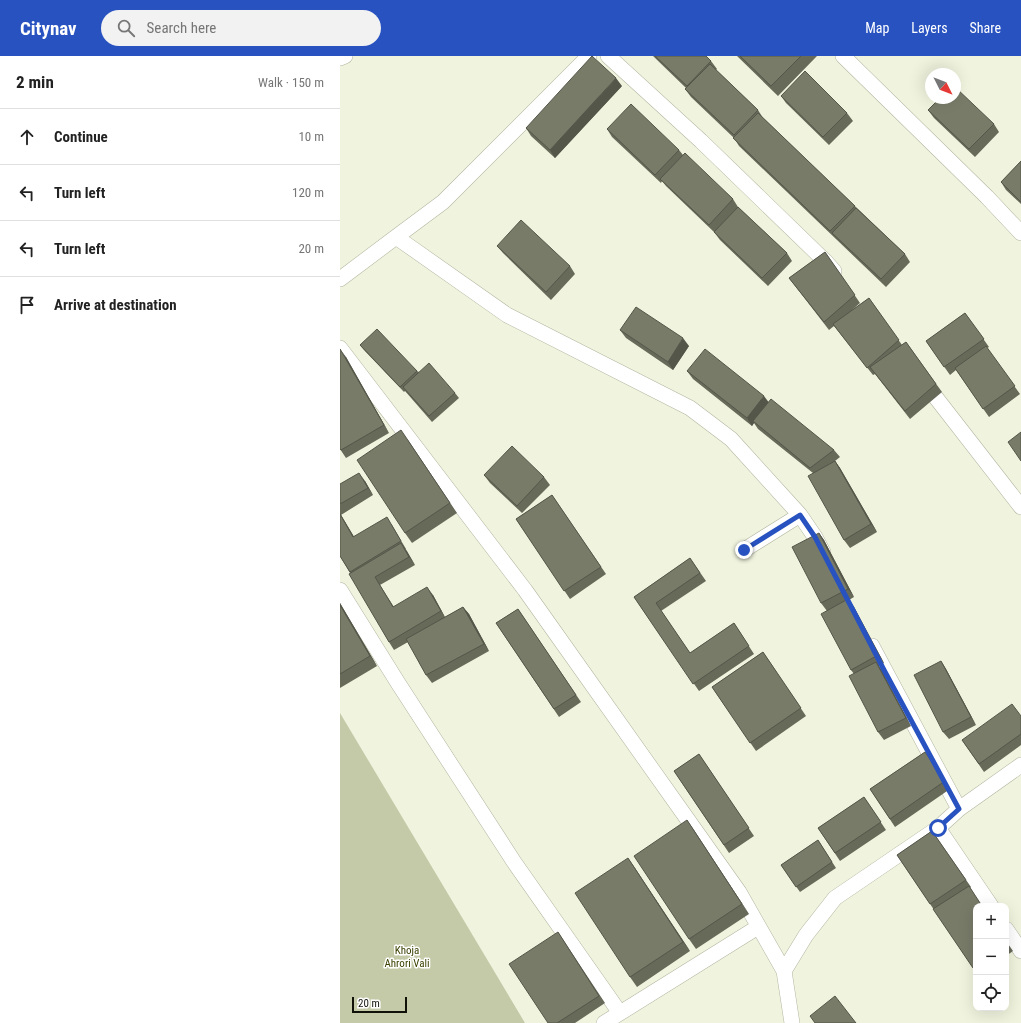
<!DOCTYPE html>
<meta charset="utf-8">
<style>
:root{--surface:#fff;--page:#f2f2f2;--text:#222;--muted:#767676;--line:#e0e0e0;--accent:#2752c0}
body{margin:0;font-family:"Roboto Condensed",sans-serif;background:var(--page);color:var(--text)}
.controls{position:absolute;right:12px;bottom:12px;display:grid;overflow:hidden;border-radius:8px;box-shadow:0 4px 16px #0002}
.controls button{width:36px;height:36px;display:grid;place-items:center;padding:0;border:0;border-bottom:1px solid var(--line);background:var(--surface);color:var(--text);font:20px sans-serif}
.compass{position:absolute;left:585px;top:12px;width:36px;height:36px;border-radius:50%;background:var(--surface);box-shadow:0 4px 16px #0002;rotate:132deg}
.scale{position:absolute;left:12px;bottom:10px;width:55px;box-sizing:border-box;padding-left:4px;border:2px solid #10120a;border-top:0;font-size:11px;line-height:14px;white-space:nowrap;color:#10120a;-webkit-text-stroke:3px #fff;paint-order:stroke}
.stop{position:absolute;width:12px;height:12px;margin:-9px;border:3px solid #2752c0;border-radius:50%;background:#fff}
.stop.end{background:#2752c0;border-color:#fff;box-shadow:0 1px 4px #0008}
.list{margin:0;padding:0;list-style:none}
h2{display:flex;justify-content:space-between;align-items:center;height:52px;margin:0;padding:0 16px;font-size:17px}
h2 small{font-size:13px;font-weight:400;color:var(--muted)}
.list li{display:grid;grid-template-columns:26px 1fr auto;gap:12px;align-items:center;box-sizing:border-box;height:56px;padding:0 16px;border-top:1px solid var(--line)}
.list b{display:block;font-size:15px;white-space:nowrap}
.list em{font-size:13px;font-style:normal;color:var(--muted)}
.icon{flex:none;width:22px;height:22px;fill:none;stroke:currentColor;stroke-width:2;stroke-linecap:round;stroke-linejoin:round}
.map{position:relative;flex:none;width:681px;height:967px;overflow:hidden}
header{display:flex;align-items:center;gap:24px;box-sizing:border-box;height:56px;padding:0 20px;background:var(--accent);color:#fff}
header strong{font-size:19px}
nav{display:flex;gap:22px;margin-inline-start:auto;font-size:14px}
.search{width:280px;height:36px;background:var(--page);display:flex;align-items:center;gap:10px;box-sizing:border-box;padding:0 14px;border-radius:22px;color:var(--muted);font-size:15px}
main{display:flex}
aside{flex:1;background:var(--surface)}
.map>svg:first-child{display:block}
</style>
<header>
<strong>Citynav</strong>
<div class="search"><svg class="icon" aria-label="search" viewBox="0 0 24 24"><circle cx="10" cy="10" r="6"/><path d="M15 15l6 6"/></svg>Search here</div>
<nav><a>Map</a><a>Layers</a><a>Share</a></nav>
</header>
<main>
<aside>
<h2>2 min<small>Walk · 150 m</small></h2>
<ul class="list">
<li><svg class="icon" aria-label="ahead" viewBox="0 0 24 24"><path d="M12 20V5M6 11l6-6 6 6"/></svg><div><b>Continue</b></div><em>10 m</em></li>
<li><svg class="icon" aria-label="left" viewBox="0 0 24 24"><path d="M17 20v-9H6M10 6l-5 5 5 5"/></svg><div><b>Turn left</b></div><em>120 m</em></li>
<li><svg class="icon" aria-label="left" viewBox="0 0 24 24"><path d="M17 20v-9H6M10 6l-5 5 5 5"/></svg><div><b>Turn left</b></div><em>20 m</em></li>
<li><svg class="icon" aria-label="arrive" viewBox="0 0 24 24"><path d="M6 21V4h12l-3 4 3 4H6"/></svg><div><b>Arrive at destination</b></div></li>
</ul>
</aside>
<div class="map">
<svg width="681" height="967" viewBox="0 0 681 967">
<rect width="100%" height="100%" fill="#f0f4de"/>
<path fill="#c4c9a8" d="M0 657 185 967H0Z"/>
<g fill="none" stroke-linecap="round" stroke-linejoin="round">
<g stroke="#b2b6a0" stroke-width="16">
<path id="street" d="M268 0 361 85 486 206 494 215
M503 0 647 141 681 177
M0 2 5 0
M56 181 167 259 350 352 391 383 460 459 475 481 483 496
M0 223 56 181 103 146 249 0
M0 292 185 534 399 836 444 915
M583 325 681 451
M404 494 460 459
M0 534 58 627 174 806 280 957 264 967
M532 590 619 753
M598 772 651 850
M666 873 681 895
M280 957 418 871
M452 967 444 915 466 879 495 842 598 772 619 753 681 709"/>
</g>
<use href="#street" stroke="#fff" stroke-width="15"/>
</g>
<path fill="#676a59" d="M313 0H366L371 5 377 13 376 14 418 54 423 62 565 198 570 206 546 231 399 90 394 82 351 41 345 33 346 32Z
M397 0H477L438 40Z
M282 30 215 102 191 80 186 72Z
M441 40 507 57 513 65 489 89 446 47Z
M588 54 654 68 659 76 635 101 594 62Z
M267 73 339 94 343 99 393 143 398 151 447 197 452 205 428 230 380 184 374 176 326 130 322 125 321 127 272 81Z
M681 105V148L666 134 661 126Z
M157 190 230 210 235 218 211 244 163 197Z
M485 196 520 247 512 254 529 242 562 289 566 286 602 336 570 363 535 318 533 319 494 270 489 274 449 222Z
M625 257 649 291 647 292 680 338 649 361 616 314 610 319 586 285Z
M280 274 349 290 333 314 286 282Z
M20 289 77 315 79 316 115 337 119 342 92 366 65 335 64 336 24 294Z
M6 301 49 377 6 402 0 393Z
M347 315 428 346 494 394 500 401 495 405 500 412 537 476 510 492 504 484 473 417 418 373 414 367 412 370 353 323Z
M68 384 117 457 72 487 65 477Z
M144 419 204 421 210 429 182 457 150 427Z
M25 425 33 439 1 459 14 481 52 469 66 493H65L75 509 40 529 54 551 93 539 105 561 123 551 129 558 149 595 92 627 86 619 68 586 54 594 49 586 10 517 0 500V428Z
M212 439 266 518 230 543 176 463Z
M479 477 484 484 514 541 509 544 514 551 544 607 539 610 541 613 571 670 544 684 538 676 514 618 511 614 487 555 481 547Z
M350 502 366 525 321 555 350 597 394 567 414 598 359 635 294 541Z
M0 547 37 610 0 632Z
M178 553 241 646 219 661 156 567Z
M423 596 466 660 416 695 372 631Z
M601 605 606 613 636 669 609 683 603 676Z
M681 660V689L644 716 622 684Z
M585 696 610 733 555 771 530 733Z
M359 698 414 780 389 797 334 715Z
M524 741 546 774 500 805 478 772Z
M347 764 409 858 356 893 349 883Z
M592 775 631 831 630 832 636 850V916L557 799Z
M478 784 496 812 460 836 441 809Z
M288 802 350 895 297 931 290 921Z
M218 876 265 947 235 967H208Z
M666 885 673 895 666 900Z"/>
<path fill="#545649" d="M276 22 282 30 215 102 210 94Z
M343 282 349 290 333 314 328 306Z
M0 293 6 301 49 377 44 369Z
M424 340 430 348 413 365 414 367 412 370 407 362Z
M495 405 500 412 537 476 531 468Z
M19 417 25 425 33 439 28 432Z
M0 457 1 459 19 489 13 481 0 458Z
M479 477 484 484 514 541 508 533Z
M61 487 67 495 75 509 69 501Z
M87 531 93 539 106 563 101 555Z
M508 543 514 551 544 607 538 599Z
M0 547 37 610 30 600 0 549Z
M123 551 129 558 149 595 144 588Z
M601 605 606 613 636 669 631 661Z
M536 606 541 613 571 670 566 662Z
M347 764 354 774 409 858 402 848Z
M288 802 295 812 350 895 343 886Z"/>
<path fill="#787b68" stroke="#545649" d="M252 0 276 22 210 94 186 72Z
M315 0H366L371 5 347 30Z
M400 0H461L431 30Z
M370 8 418 54 394 79 345 33Z
M465 15 507 57 483 81 441 40Z
M615 31 654 68 629 93 588 54 600 42H615Z
M291 48 339 94 315 119 267 73Z
M418 57 515 150 490 175 393 82Z
M345 97 393 143 369 169 320 123Z
M681 105V146L661 126Z
M398 151 447 197 422 222 374 176Z
M516 152 565 198 541 223 492 177Z
M181 164 230 210 206 236 157 190Z
M485 196 515 239 484 266 449 222Z
M529 242 559 284 527 312 493 268Z
M296 251 343 282 328 306 280 274Z
M625 257 644 283 604 311 586 285Z
M37 273 77 315 60 331 20 289Z
M566 286 596 328 565 355 530 311Z
M646 290 675 330 643 353 615 312Z
M0 293 44 369 1 394 0 393Z
M365 293 424 340 407 362 347 315Z
M89 307 115 337 89 360 63 331Z
M431 343 494 394 470 412 413 365Z
M61 374 110 447 65 477 17 404Z
M681 376V405L668 386Z
M172 390 204 421 177 450 144 419Z
M495 405 531 468 504 484 468 420Z
M19 417 28 432 0 448V428Z
M212 439 261 511 224 535 176 463Z
M0 458 13 481 47 461 61 485 10 516 0 500Z
M479 477 508 533 481 547 452 491Z
M61 487 69 501 35 521 53 551 87 531 101 555 49 586 9 518Z
M350 502 360 517 316 547 350 597 394 567 409 590 353 628 294 541Z
M508 543 538 599 511 614 481 558Z
M0 549 30 600 0 618Z
M123 551 144 588 86 619 66 583Z
M178 553 236 639 214 653 156 567Z
M423 596 461 652 410 687 372 631Z
M601 605 631 661 603 676 574 619Z
M536 606 566 662 538 676 509 620Z
M672 648 681 660V678L639 708 622 684Z
M585 696 605 725 550 763 530 733Z
M359 698 409 772 384 789 334 715Z
M524 741 541 766 495 797 478 772Z
M347 764 402 848 349 883 294 800Z
M592 775 626 824 590 848 557 799Z
M478 784 492 806 456 831 441 809Z
M288 802 343 886 290 921 235 837Z
M629 830 642 850H636V910L633 912 593 853Z
M218 876 259 940 217 967H208L169 908Z
M495 940 516 967H475L470 960Z"/>
<g fill="none" stroke-linecap="round" stroke-linejoin="round">
<path stroke="#2752c0" stroke-width="5" d="M404 494 460 459 475 481 544 614 619 753 598 772"/>
</g>
<g text-anchor="middle" dominant-baseline="central" stroke-width="3" stroke-linejoin="round" paint-order="stroke">
<g font-size="11" fill="#3b4000" stroke="#fff">
<text x="67" y="894">Khoja<tspan x="67" dy="13">Ahrori Vali</tspan></text>
</g>
</g>
</svg>
<div class="controls">
<button>+</button>
<button>−</button>
<button><svg class="icon" aria-label="locate" viewBox="0 0 24 24"><circle cx="12" cy="12" r="6"/><path d="M12 2v4M12 18v4M2 12h4M18 12h4"/></svg></button>
</div>
<svg class="compass" viewBox="-18 -18 36 36"><path d="M0-13l5 13h-10z" fill="#e53935"/><path d="M0 13l5-13h-10z" fill="#767676"/></svg>
<div class="scale">20 m</div>
<div class="stop" style="left:598px;top:772px"></div>
<div class="stop end" style="left:404px;top:494px"></div>
</div>
</main>
